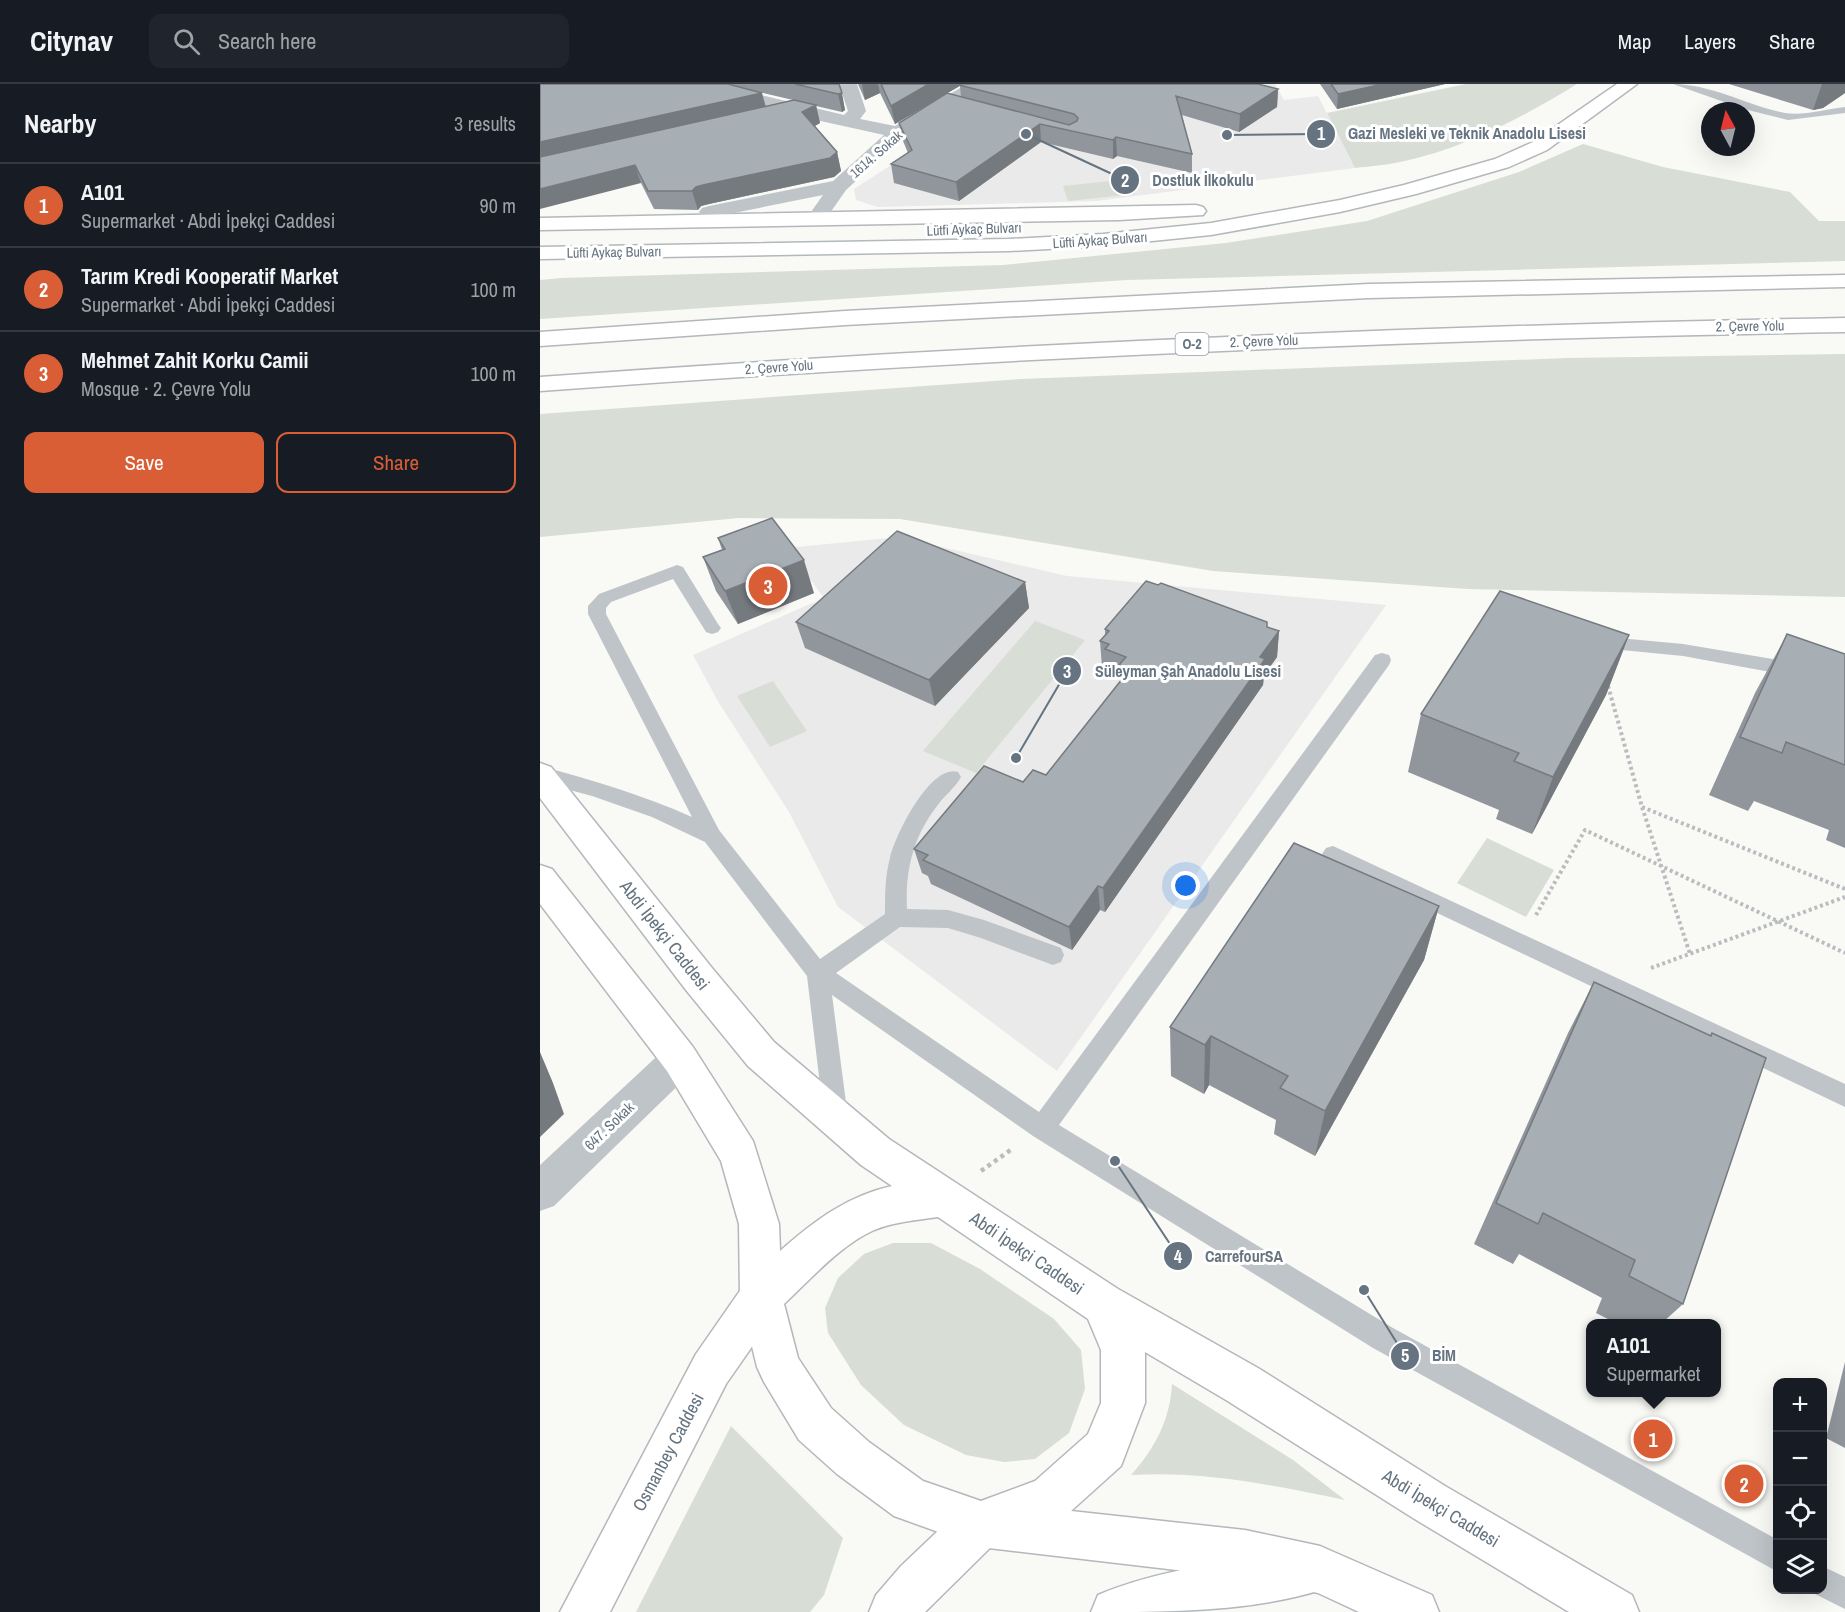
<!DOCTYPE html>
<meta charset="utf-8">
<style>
:root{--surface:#171b24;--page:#20242c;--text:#f1f3f6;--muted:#9ea1a6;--line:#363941;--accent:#da5e35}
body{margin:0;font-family:"Archivo Narrow",sans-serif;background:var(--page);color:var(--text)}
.controls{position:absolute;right:18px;bottom:18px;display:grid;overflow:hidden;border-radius:12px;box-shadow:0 6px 24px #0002}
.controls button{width:54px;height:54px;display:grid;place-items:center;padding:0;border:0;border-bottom:2px solid var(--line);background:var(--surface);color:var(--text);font:30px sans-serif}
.compass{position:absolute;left:1161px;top:18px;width:54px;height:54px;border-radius:50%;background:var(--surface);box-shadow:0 6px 24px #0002;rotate:353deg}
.you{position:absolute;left:646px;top:802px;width:21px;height:21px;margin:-15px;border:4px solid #fff;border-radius:50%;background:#1a73e8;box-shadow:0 0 0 9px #1a73e833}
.badge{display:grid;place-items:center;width:39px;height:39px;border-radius:50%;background:var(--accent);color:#fff;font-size:20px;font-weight:700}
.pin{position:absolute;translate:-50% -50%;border:3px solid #fff;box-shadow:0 2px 6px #0006}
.popup{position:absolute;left:1046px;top:1235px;width:135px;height:78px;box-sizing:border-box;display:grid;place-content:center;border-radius:12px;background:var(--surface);filter:drop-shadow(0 2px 4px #0005);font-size:20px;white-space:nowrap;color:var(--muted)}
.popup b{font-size:22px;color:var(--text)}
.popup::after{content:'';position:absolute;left:50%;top:100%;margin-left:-12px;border:12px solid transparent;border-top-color:var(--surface)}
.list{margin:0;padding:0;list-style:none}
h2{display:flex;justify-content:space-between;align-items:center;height:78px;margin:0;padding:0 24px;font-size:26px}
h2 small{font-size:20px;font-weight:400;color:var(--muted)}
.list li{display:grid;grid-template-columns:39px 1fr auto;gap:18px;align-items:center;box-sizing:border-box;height:84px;padding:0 24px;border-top:2px solid var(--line)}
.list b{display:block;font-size:22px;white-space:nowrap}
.list p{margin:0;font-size:20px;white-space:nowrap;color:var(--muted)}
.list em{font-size:20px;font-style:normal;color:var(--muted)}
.actions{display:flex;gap:12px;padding:18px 24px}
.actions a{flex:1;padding:14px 0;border:2px solid var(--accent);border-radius:12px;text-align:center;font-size:21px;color:var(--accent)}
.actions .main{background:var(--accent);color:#fff}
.icon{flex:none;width:33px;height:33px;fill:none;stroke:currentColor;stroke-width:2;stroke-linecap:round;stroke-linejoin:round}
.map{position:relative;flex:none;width:1305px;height:1528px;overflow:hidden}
header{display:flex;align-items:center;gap:36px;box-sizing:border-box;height:84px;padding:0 30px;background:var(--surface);border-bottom:2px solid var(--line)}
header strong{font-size:28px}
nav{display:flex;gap:33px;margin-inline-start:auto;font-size:21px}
.search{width:420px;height:54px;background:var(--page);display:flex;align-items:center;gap:15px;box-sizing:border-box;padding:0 21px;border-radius:12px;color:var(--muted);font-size:22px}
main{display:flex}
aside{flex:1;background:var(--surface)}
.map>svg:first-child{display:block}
</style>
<header>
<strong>Citynav</strong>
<div class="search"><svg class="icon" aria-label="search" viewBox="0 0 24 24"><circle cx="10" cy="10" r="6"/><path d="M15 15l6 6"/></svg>Search here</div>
<nav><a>Map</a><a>Layers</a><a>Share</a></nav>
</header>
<main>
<aside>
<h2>Nearby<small>3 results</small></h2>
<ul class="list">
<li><span class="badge">1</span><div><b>A101</b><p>Supermarket · Abdi İpekçi Caddesi</p></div><em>90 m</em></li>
<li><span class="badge">2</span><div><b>Tarım Kredi Kooperatif Market</b><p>Supermarket · Abdi İpekçi Caddesi</p></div><em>100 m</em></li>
<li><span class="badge">3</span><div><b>Mehmet Zahit Korku Camii</b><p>Mosque · 2. Çevre Yolu</p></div><em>100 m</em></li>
</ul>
<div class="actions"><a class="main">Save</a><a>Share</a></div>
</aside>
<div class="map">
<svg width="1305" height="1528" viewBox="0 0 1305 1528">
<rect width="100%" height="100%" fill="#f9f9f6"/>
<path fill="#e9eae9" d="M477 0H735L744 16 778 12 815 84 556 117 338 123 316 116 314 105Z
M359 453 527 492 846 521 517 987 298 823 249 728 179 619 153 571 284 514 247 464Z"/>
<path fill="#d8ddd6" d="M926 0H1037C983 33 927 63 865 77 848 81 831 82 815 84L787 29Z
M1043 60 1123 83 1250 108 1279 137H1305V177L587 196 0 235V196L21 194 463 181 686 159 827 137 979 88Z
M589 95 595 110 528 117 523 102Z
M1305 270V513L928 505 673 487 360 435 199 434 0 453V330L481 295 1027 274Z
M495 537 545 556 436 689 383 667Z
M233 597 267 647 230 663 197 612Z
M947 754 1014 786 986 833 917 799Z
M353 1159H391L440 1185 514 1235 541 1266 545 1305 529 1349 495 1375 464 1378 426 1371 364 1341 321 1301 288 1249 285 1224 298 1194 324 1170Z
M632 1300 753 1376 805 1416C732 1401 665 1387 591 1391 615 1364 630 1336 632 1300Z
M191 1342 303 1454 284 1511 270 1528H96Z"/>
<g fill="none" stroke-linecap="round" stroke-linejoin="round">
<g stroke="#b2b8bc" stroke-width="3">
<path id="secondary" d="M221 1192 236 1198 242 1213 236 1228 186 1300 70 1528H20L156 1270 206 1198Z
M440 1417 457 1423 463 1440 457 1457 385 1528H329L336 1511 361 1482 423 1423Z
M764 1465 781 1472 788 1489 781 1506C710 1528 626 1528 551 1528L558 1511C622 1484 696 1477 764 1465Z"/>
</g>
<g stroke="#b3b8bc" stroke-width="3">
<path id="primary" d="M1077 0H1097L1007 66 969 83 876 110 800 128 671 151 563 162 469 167 0 175V163L469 155 563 150 671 139 800 116 864 101 955 75 993 58Z
M656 121 663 123 666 127 663 131 579 136 0 146V134Z
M0 679 11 683 172 884 234 958 349 1055 578 1205 718 1284 905 1402 1092 1511 1099 1528H1029L873 1434 686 1316 605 1268V1319L581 1382 531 1427 705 1446 780 1462 892 1511 899 1528H819L778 1509 705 1494 440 1463 354 1432 297 1390 259 1356 224 1298 217 1283 200 1213 199 1140 181 1077 127 987 0 820V781L12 785 153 963 213 1057 239 1140 240 1167C274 1137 307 1112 352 1102L321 1081 208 982 146 906 0 714ZM398 1133 548 1235 561 1266V1319L548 1350 495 1397 441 1417 383 1397 329 1358 291 1324 258 1274 244 1220C271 1195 299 1162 334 1146 353 1138 377 1136 398 1133Z"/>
</g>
<g stroke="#b3b7bb" stroke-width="3">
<path id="highway" d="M1305 191V203L829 214 305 241 0 262V248L305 227 829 200Z
M1305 234V248C869 255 435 275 0 307V293C435 261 869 242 1305 234Z"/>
</g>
<path stroke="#babdc0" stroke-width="4" stroke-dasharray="3 3" stroke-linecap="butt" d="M1068 602 1102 723 1150 870
M1102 723 1305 805
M996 831 1045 746 1305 869
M1111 884 1305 813"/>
<path stroke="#babdc0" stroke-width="4.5" stroke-dasharray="4 4" stroke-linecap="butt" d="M441 1087 472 1065"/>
<path fill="#bfc4c8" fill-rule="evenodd" d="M1133 0C1172 0 1208 22 1245 29 1263 32 1287 25 1305 23V29L1248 36 1204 25Z
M137 481 143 483 178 540 181 544 178 548 172 550 166 548 133 495 71 518 66 524V530L179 746 280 875 345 830C345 811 345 792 350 774 355 751 391 679 418 688L421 693C415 704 404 712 397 722 373 753 365 787 367 825L408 826 444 836 521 864 524 871 521 878 513 881 441 854 408 844 360 843 296 889 499 1028 835 571 842 569 849 571 851 576 849 581 519 1041 853 1244 1238 1456V1488L833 1264 493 1052 292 911 308 1034 305 1042 296 1045 287 1042 284 1034 267 892 165 758 112 733 52 712 0 698V682C52 696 103 711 152 733L48 530V522L59 510Z
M1057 552 1143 560 1274 582 1305 598V613L1269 595 1143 572 1051 563 1048 558 1051 553Z
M793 762 1305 1000V1023L786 776 782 770 786 764Z
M1282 1482 1305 1493V1525L1271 1508 1270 1506H1282Z"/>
<path fill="#bfc4c8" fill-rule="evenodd" d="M147 0H176L304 31 308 27 299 0H317L326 27 320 35 355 42 427 0H448L365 52 306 106 283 139H269L266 135 283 111 169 134 162 132 159 128 162 124 169 122 293 97 344 51 258 32 150 4Z
M140 958 153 963 159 975 153 987 14 1122 0 1127V1081L127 963Z"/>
<use href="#secondary" fill="#fff" fill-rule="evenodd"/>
<use href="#primary" fill="#fff" fill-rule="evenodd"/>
<use href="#highway" fill="#fff" fill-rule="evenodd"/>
</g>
<path fill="#90969c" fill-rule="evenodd" d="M0 0H299L305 26 302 28 276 22 280 39 275 42 297 68 301 87 294 93 169 120 161 122 158 126 114 125 101 99ZM215 7 253 16 226 23Z
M318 0H718L738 5 737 23 699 48 642 31 652 70V89L577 72 573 75 501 58 419 117 354 99 351 80 368 69 363 57 359 39 404 11 355 40 340 9 325 16ZM420 2 421 13 407 9Z
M780 0H905L797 25Z
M1189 0H1305V9L1283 24 1273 26Z
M178 454 274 509 198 540 176 507 163 473 182 466Z
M485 498 489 524 395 622 265 564 256 538Z
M727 543 739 547 737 573 724 591 723 601 565 828 560 826 532 866 391 800 388 792 382 789 374 765 483 698 506 691 580 598V596L567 591 566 584 562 583 560 557 565 551V545Z
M1247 550 1305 570V764L1286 756 1289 746 1214 717 1208 727 1169 711 1215 609Z
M1089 551 1066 611 992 750 956 735 959 726 868 688 881 630Z
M899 822 884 876 775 1072 734 1050 736 1036 669 1001 664 1010 631 992 630 943Z
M1054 898 1170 952 1172 949 1143 1220 1122 1239H1076L1056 1229 1062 1214 979 1170 973 1180 934 1160 1028 949Z
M1305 1278V1364L1286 1354Z"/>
<path fill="#757a7f" d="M322 0H338L340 9 325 16Z
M389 0H423L355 40 351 22Z
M843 0H905L797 25 798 10Z
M1282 0H1305V9L1283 24 1273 26Z
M738 5 737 23 699 48 700 30Z
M222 9 227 27 0 78V58Z
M302 9 305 26 302 28 298 10Z
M276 21 280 39 267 46 262 28Z
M500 40 501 58 419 117 416 98Z
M576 53 577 72 573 75V56Z
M297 68 301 87 294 93 169 120 161 122 158 126 152 107 156 103Z
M95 81 101 99 0 125V105Z
M264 476 274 509 198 540 185 507Z
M485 498 489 524 395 622 389 596Z
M739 547 737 573 724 591 723 601 565 828 563 804 720 573Z
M1089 551 1066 611 992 750 1013 693Z
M558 802 560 826 532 866 529 843Z
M899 822 884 876 775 1072 785 1027Z
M671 952 669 1001 664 1010 665 961Z
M0 968 13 999 24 1030 0 1053Z"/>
<path fill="#a7afb5" stroke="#757a7f" stroke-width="1.5" d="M0 0H188L222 9 0 58Z
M255 0H299L302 9 298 10Z
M341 0H389L351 22Z
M421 0H718L738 5 700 30 636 12 652 70 576 53 573 56 500 40 416 98 351 80 372 66 359 39 407 9 529 41 537 37 538 34 534 30 419 1Z
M791 0H843L798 10Z
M254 16 276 21 262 28 297 68 290 74 163 101 156 103 152 107H108L95 81 0 105V73Z
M232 434 264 476 185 507 163 473 185 465 178 454Z
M357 447 485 498 389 596 256 538Z
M606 497 618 501 621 499 727 538V543L739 547 720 573 725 575 563 804 558 802 529 843 383 776 388 771 374 765 444 682 483 698 493 686 506 691 590 585 579 581 586 573 565 565 569 560 560 557 569 547 565 545Z
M960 507 1089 551 1013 693 974 677 979 669 881 630Z
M1247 550 1305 570V681L1246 658 1242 669 1200 653Z
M754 759 899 822 785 1027 740 1004 748 992 671 952 665 961 630 943Z
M1054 898 1171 952 1172 949 1226 974 1143 1220 1089 1192 1095 1176 1003 1129 998 1140 956 1119Z"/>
<g text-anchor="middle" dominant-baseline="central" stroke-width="6" stroke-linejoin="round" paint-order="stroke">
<g font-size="14" fill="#657480" stroke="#fff">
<text transform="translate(336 70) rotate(-41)">1614. Sokak</text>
<text transform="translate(434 145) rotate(-2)">Lütfi Aykaç Bulvarı</text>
<text transform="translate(560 156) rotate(-4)">Lüfti Aykaç Bulvarı</text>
<text transform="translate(74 168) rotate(-1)">Lüfti Aykaç Bulvarı</text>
<text transform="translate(1210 242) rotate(-1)">2. Çevre Yolu</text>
<text transform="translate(724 257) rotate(-2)">2. Çevre Yolu</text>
<text transform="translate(239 283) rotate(-4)">2. Çevre Yolu</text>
</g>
<rect fill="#fff" stroke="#939ea6" stroke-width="1.5" x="635.5" y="249" width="33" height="22" rx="4.5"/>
<g font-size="14" font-weight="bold" fill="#657480">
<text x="652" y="260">O-2</text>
</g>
<g font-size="15" fill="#657480" stroke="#fff">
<text transform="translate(69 1042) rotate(-44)">647. Sokak</text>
</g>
<g font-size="18" fill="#657480" stroke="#fff">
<text transform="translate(125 851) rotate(52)">Abdi İpekçi Caddesi</text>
<text transform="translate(487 1169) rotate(34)">Abdi İpekçi Caddesi</text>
<text transform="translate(128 1368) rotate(-62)">Osmanbey Caddesi</text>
<text transform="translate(901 1424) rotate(31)">Abdi İpekçi Caddesi</text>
</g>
</g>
<path fill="none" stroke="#657480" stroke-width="2" d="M687 51L781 50M486 50L585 96M476 674L527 587M575 1077L638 1172M824 1206L865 1272"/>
<g fill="#657480" stroke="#fff" stroke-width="2">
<circle cx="687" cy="51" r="6"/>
<circle cx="486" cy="50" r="6"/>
<circle cx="476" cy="674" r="6"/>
<circle cx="575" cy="1077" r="6"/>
<circle cx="824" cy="1206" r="6"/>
<circle cx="781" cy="50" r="15"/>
<circle cx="585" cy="96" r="15"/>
<circle cx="527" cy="587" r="15"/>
<circle cx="638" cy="1172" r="15"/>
<circle cx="865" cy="1272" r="15"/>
</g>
<g font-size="18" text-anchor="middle" font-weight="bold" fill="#fff">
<text x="781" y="56">1</text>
<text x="585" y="103">2</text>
<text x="527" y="594">3</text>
<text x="638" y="1179">4</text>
<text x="865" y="1278">5</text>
</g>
<g font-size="16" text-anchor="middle" font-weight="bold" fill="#657480" stroke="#fff" stroke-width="6" stroke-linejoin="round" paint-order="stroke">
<text x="927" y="55">Gazi Mesleki ve Teknik Anadolu Lisesi</text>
<text x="663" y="102">Dostluk İlkokulu</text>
<text x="648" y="593">Süleyman Şah Anadolu Lisesi</text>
<text x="704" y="1178">CarrefourSA</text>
<text x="904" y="1277">BİM</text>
</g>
</svg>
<div class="controls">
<button>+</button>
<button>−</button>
<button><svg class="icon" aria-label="locate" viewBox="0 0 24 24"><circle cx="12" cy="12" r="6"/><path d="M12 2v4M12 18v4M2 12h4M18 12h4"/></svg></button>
<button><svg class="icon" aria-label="layers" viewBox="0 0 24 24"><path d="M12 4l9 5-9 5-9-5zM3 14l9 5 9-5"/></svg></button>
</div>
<svg class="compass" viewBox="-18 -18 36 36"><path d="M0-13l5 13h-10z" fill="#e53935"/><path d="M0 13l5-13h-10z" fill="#9ea1a6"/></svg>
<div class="you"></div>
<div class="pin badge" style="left:1113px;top:1355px">1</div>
<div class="popup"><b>A101</b>Supermarket</div>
<div class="pin badge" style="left:1204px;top:1400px">2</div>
<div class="pin badge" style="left:228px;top:502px">3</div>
</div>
</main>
